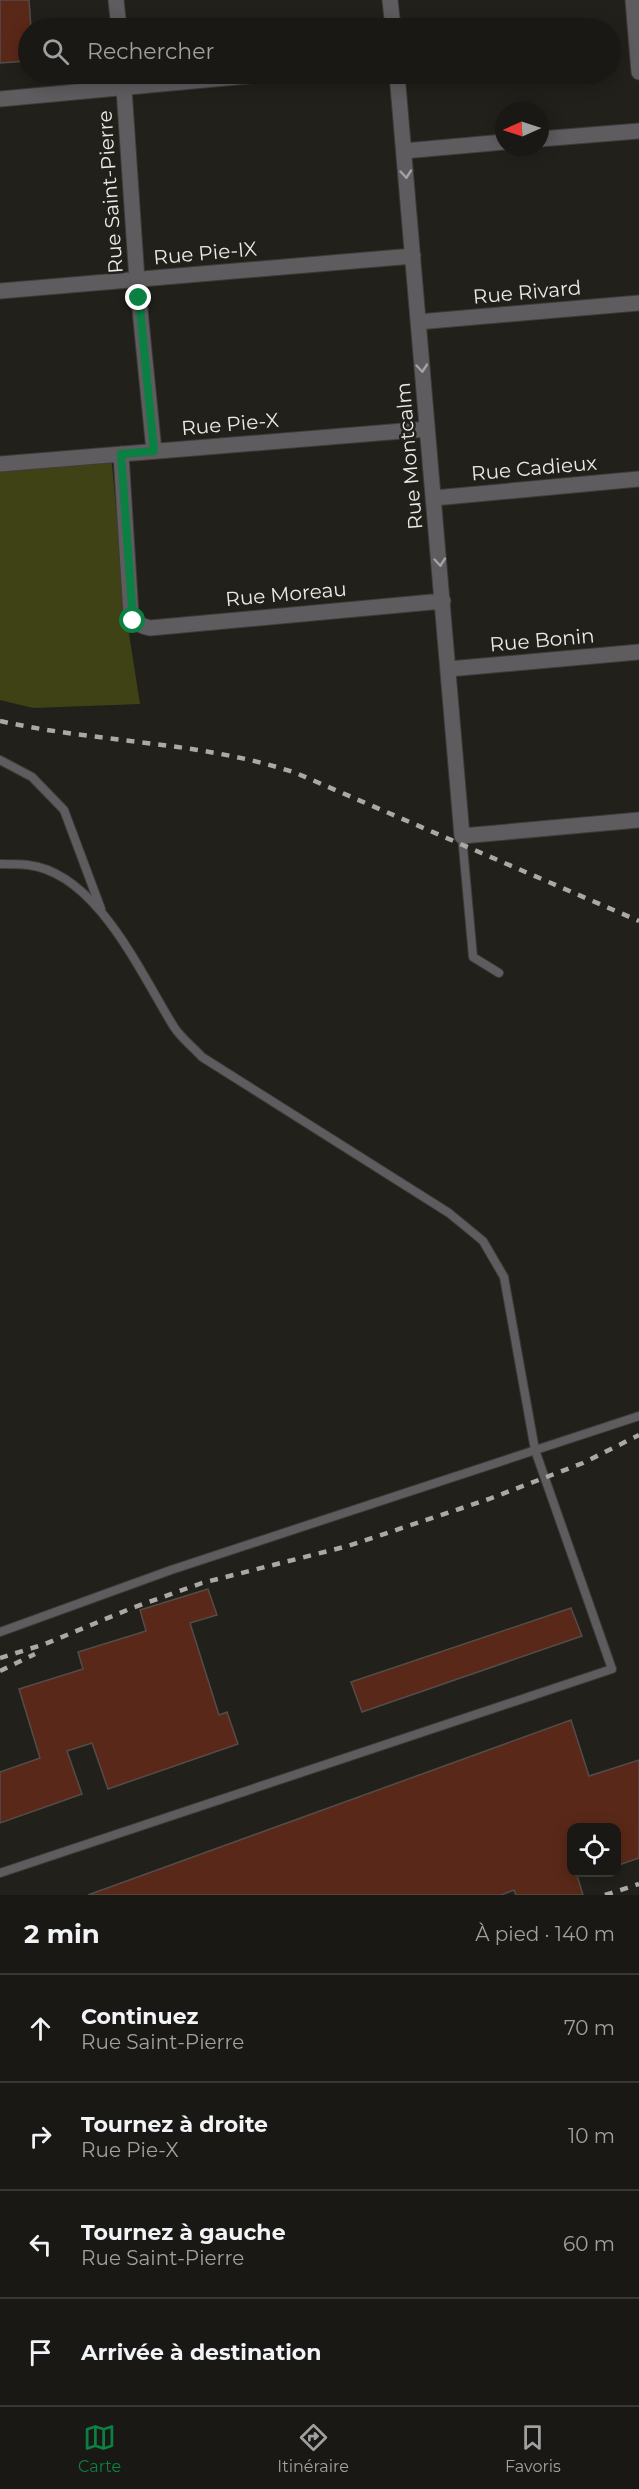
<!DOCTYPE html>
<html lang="fr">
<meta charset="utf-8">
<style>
:root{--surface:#191814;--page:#262522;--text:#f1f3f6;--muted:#9fa0a0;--line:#373734;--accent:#0b8043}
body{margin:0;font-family:Montserrat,sans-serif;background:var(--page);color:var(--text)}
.controls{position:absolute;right:18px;bottom:18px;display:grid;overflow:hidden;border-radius:12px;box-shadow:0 3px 15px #0003}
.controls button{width:54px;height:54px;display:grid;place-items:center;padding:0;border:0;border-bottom:2px solid var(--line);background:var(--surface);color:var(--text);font:30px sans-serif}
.compass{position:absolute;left:495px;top:102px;width:54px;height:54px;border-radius:50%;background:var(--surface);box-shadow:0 3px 15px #0003;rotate:267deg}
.stop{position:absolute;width:18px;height:18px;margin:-14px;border:4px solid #0b8043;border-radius:50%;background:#fff}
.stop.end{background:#0b8043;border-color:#fff;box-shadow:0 2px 6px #0008}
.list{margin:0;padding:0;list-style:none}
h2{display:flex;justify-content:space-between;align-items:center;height:78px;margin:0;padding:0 24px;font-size:26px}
h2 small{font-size:20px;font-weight:400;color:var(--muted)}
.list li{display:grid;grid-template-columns:39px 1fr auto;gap:18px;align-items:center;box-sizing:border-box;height:108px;padding:0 24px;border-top:2px solid var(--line)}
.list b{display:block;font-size:22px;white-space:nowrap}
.list p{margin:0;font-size:20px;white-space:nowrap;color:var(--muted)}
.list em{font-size:20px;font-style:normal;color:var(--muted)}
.icon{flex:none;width:33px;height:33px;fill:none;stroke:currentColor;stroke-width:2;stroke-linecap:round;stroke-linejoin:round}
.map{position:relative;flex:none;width:639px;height:1895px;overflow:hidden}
.search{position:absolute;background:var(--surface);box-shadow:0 3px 15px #0003;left:18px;right:18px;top:18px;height:66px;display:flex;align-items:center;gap:15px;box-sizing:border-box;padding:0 21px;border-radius:33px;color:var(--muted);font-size:22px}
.sheet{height:510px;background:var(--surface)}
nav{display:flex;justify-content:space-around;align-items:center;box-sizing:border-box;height:84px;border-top:2px solid var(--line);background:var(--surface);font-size:16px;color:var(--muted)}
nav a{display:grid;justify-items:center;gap:3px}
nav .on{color:var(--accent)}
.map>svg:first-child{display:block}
</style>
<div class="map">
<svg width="639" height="1895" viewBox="0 0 639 1895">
<rect width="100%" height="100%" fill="#21201b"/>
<path fill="#3f4214" d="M111 455 127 621 140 704 33 708 0 700V466Z"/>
<path fill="#5a2818" stroke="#534c4a" stroke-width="1.5" d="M0 0H29L31 28H28V61L0 63Z
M208 1589 217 1615 190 1623 219 1715 227 1712 238 1744 108 1789 92 1743 67 1751 82 1794 0 1823V1772L40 1758 19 1689 83 1669 78 1652 146 1631 140 1610Z
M571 1608 582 1636 362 1712 351 1682Z
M571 1720 589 1776 639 1760V1858L616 1866V1827H572V1872H576L583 1895H516L514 1890 501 1895H88Z"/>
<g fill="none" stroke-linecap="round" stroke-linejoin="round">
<g stroke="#3d3c38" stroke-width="10">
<path id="service" d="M0 760 32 777 64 810 101 909
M462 836 473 957 499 973
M0 864C9 864 19 864 28 865 97 873 141 974 174 1027 181 1038 193 1047 202 1057L449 1213 483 1241 504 1277 535 1450 612 1669 0 1873
M0 1632 171 1570 639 1416"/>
</g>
<g stroke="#3d3c38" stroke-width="17">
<path id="minor" d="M116 0 119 28
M390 0 393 28
M633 0 639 72
M123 74 137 280 154 451
M397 74 462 836 639 820
M0 99 270 74
M540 139 639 131
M404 151 504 142
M0 291 413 256
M418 322 639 303
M121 454 131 615C134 623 141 626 150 628L443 601
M0 464 427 429
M434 498 639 479
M449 669 639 652"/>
</g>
<use href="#service" stroke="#5e5c5f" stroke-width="8"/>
<use href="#minor" stroke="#5e5c5f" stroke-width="15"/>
<path stroke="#aaa9a5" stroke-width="4.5" stroke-dasharray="8 8" stroke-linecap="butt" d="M0 721C98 743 201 741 296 773L639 921
M0 1658 45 1644 132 1608 202 1583 348 1546 489 1499 583 1463 639 1435
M0 1671 35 1654
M605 1895 639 1884"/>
</g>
<defs><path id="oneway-chevron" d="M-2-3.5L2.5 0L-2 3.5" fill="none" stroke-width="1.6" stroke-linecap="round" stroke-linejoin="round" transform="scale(1.5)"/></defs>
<g stroke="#a4a3a3">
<use href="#oneway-chevron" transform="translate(406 174) rotate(85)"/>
<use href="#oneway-chevron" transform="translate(422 368) rotate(85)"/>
<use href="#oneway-chevron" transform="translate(440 562) rotate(85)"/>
</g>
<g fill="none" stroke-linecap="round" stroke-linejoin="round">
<path stroke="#0b8043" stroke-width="8" d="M133 621 121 454 154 451 139 298"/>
</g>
<g text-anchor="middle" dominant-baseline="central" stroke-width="5" stroke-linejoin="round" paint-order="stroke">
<g font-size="20" fill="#ebeae7" stroke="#21201b">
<text transform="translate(110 192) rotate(-94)">Rue Saint-Pierre</text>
<text transform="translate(205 253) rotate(-5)">Rue Pie-IX</text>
<text transform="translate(527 292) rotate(-5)">Rue Rivard</text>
<text transform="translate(230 424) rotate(-5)">Rue Pie-X</text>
<text transform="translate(409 456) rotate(-95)">Rue Montcalm</text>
<text transform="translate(534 468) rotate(-5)">Rue Cadieux</text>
<text transform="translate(286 594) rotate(-5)">Rue Moreau</text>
<text transform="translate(542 640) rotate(-5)">Rue Bonin</text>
</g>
</g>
</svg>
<div class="controls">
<button><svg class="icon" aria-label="locate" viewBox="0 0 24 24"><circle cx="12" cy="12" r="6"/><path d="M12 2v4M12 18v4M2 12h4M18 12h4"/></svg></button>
</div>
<svg class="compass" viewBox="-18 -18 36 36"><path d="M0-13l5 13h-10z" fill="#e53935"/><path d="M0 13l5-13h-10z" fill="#9fa0a0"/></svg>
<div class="stop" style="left:133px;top:621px"></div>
<div class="stop end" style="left:139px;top:298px"></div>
<div class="search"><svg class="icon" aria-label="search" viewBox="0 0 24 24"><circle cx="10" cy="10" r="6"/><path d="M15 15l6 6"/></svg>Rechercher</div>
</div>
<section class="sheet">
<h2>2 min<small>À pied · 140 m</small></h2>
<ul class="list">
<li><svg class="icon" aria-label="ahead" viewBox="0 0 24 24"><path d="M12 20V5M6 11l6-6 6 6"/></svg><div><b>Continuez</b><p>Rue Saint-Pierre</p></div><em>70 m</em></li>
<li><svg class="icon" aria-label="right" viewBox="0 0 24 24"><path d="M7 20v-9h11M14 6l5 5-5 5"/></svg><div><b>Tournez à droite</b><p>Rue Pie-X</p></div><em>10 m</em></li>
<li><svg class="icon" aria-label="left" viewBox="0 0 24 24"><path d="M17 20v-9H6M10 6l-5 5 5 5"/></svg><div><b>Tournez à gauche</b><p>Rue Saint-Pierre</p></div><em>60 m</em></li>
<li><svg class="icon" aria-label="arrive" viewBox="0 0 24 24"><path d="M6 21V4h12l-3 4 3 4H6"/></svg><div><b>Arrivée à destination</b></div></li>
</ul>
</section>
<nav>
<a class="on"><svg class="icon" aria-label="map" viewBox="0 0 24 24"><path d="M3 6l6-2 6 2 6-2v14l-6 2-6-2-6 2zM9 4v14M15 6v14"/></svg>Carte</a>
<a><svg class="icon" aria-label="directions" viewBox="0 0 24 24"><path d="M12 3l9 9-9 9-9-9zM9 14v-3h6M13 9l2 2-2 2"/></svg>Itinéraire</a>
<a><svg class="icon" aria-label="saved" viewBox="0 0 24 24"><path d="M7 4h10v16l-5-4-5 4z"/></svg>Favoris</a>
</nav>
